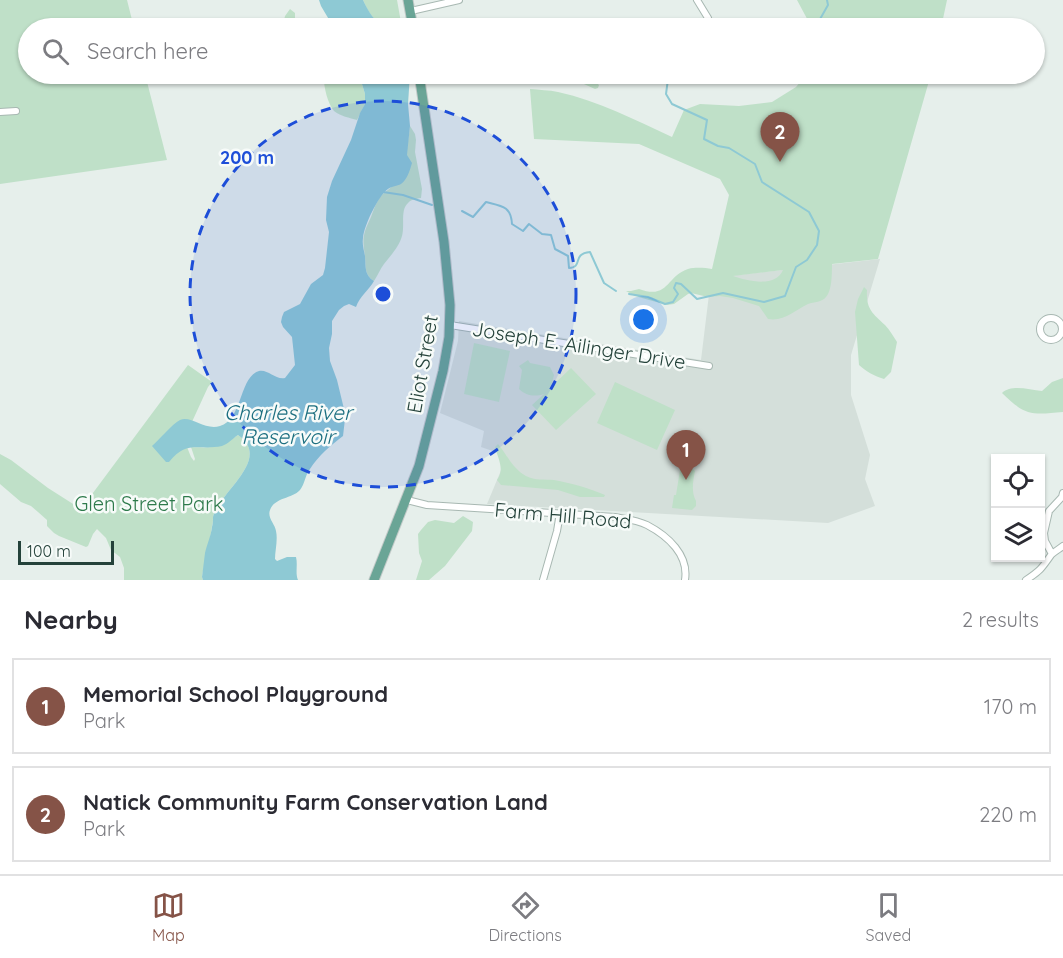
<!DOCTYPE html>
<style>
:root{--surface:#fff;--page:#f7f7f7;--text:#2b2b33;--muted:#7c7c81;--line:#e1e1e2;--accent:#855347}
body{margin:0;font-family:Quicksand,sans-serif;background:var(--page);color:var(--text)}
.controls{position:absolute;right:18px;bottom:18px;display:grid;overflow:hidden;border-radius:0px;box-shadow:0 2px 4px #0004}
.controls button{width:54px;height:54px;display:grid;place-items:center;padding:0;border:0;border-bottom:2px solid var(--line);background:var(--surface);color:var(--text);font:30px sans-serif}
.scale{position:absolute;left:18px;bottom:15px;width:96px;box-sizing:border-box;padding-left:6px;border:3px solid #24423a;border-top:0;font-size:16px;line-height:21px;white-space:nowrap;color:#24423a;-webkit-text-stroke:4px #f7fbf9;paint-order:stroke}
.you{position:absolute;left:644px;top:320px;width:21px;height:21px;margin:-15px;border:4px solid #fff;border-radius:50%;background:#1a73e8;box-shadow:0 0 0 9px #1a73e833}
.badge{display:grid;place-items:center;width:39px;height:39px;border-radius:50%;background:var(--accent);color:#fff;font-size:20px;font-weight:700}
.pin{position:absolute;translate:-50% -50px;filter:drop-shadow(0 2px 3px #0008)}
.pin::after{content:'';position:absolute;top:32px;width:21px;height:18px;background:inherit;clip-path:polygon(0 0,100% 0,50% 100%)}
.list{margin:0;padding:0;list-style:none}
h2{display:flex;justify-content:space-between;align-items:center;height:78px;margin:0;padding:0 24px;font-size:26px}
h2 small{font-size:20px;font-weight:400;color:var(--muted)}
.list li{display:grid;grid-template-columns:39px 1fr auto;gap:18px;align-items:center;box-sizing:border-box;height:96px;margin:0 12px 12px;padding:0 12px;border:2px solid var(--line);border-radius:0px}
.list b{display:block;font-size:22px;white-space:nowrap}
.list p{margin:0;font-size:20px;white-space:nowrap;color:var(--muted)}
.list em{font-size:20px;font-style:normal;color:var(--muted)}
.icon{flex:none;width:33px;height:33px;fill:none;stroke:currentColor;stroke-width:2;stroke-linecap:round;stroke-linejoin:round}
.map{position:relative;flex:none;width:1063px;height:580px;overflow:hidden}
.search{position:absolute;background:var(--surface);box-shadow:0 2px 4px #0004;left:18px;right:18px;top:18px;height:66px;display:flex;align-items:center;gap:15px;box-sizing:border-box;padding:0 21px;border-radius:33px;color:var(--muted);font-size:22px}
.sheet{height:294px;background:var(--surface)}
nav{display:flex;justify-content:space-around;align-items:center;box-sizing:border-box;height:84px;border-top:2px solid var(--line);background:var(--surface);font-size:16px;color:var(--muted)}
nav a{display:grid;justify-items:center;gap:3px}
nav .on{color:var(--accent)}
.map>svg:first-child{display:block}
</style>
<div class="map">
<svg width="1063" height="580" viewBox="0 0 1063 580">
<rect width="100%" height="100%" fill="#e6efeb"/>
<path fill="#d4dfda" d="M880 259 851 355V395L870 455 865 479 875 506 828 523 487 504 507 456 481 447 484 431 440 413 458 341 459 321 701 360 711 278Z"/>
<path fill="#bfe0c8" fill-rule="evenodd" d="M0 0H127L134 28H28V74H145L167 160 0 184Z
M363 0H397L402 28C379 28 372 20 363 0Z
M797 0H947L941 28H812Z
M290 9 295 13V28H282L285 16Z
M324 74H359L365 94V104L357 120C350 118 340 116 334 111 327 103 323 84 324 74Z
M524 74H587L599 85 598 88 595 89 564 75 535 76Z
M807 74H931L878 259 832 264C832 273 832 291 826 297 822 302 814 302 808 304 795 310 784 322 768 319L759 306 733 298 720 296 708 297 691 293 688 294 674 304 667 305 635 296 626 291H631L639 289C669 300 666 276 688 269 696 267 705 268 712 269L729 195 720 179 639 144 534 139 530 89C539 90 549 90 558 92 599 101 635 120 672 137L684 110 700 104 739 106 772 102 796 87ZM783 270C775 288 748 281 733 276Z
M410 126 415 134 416 140 415 152 422 189 421 198C416 199 411 199 408 203 400 210 405 226 402 236 399 247 391 255 384 264 380 269 378 275 374 281 364 275 366 267 365 256 362 237 363 234 371 217 374 209 376 202 381 196 385 191 391 189 394 183 404 165 408 146 410 126Z
M864 287 867 290C866 309 872 313 885 325 890 330 893 336 897 342L891 372 884 379C874 376 867 372 859 365L855 312 858 299Z
M474 343 510 351 499 402 464 394Z
M528 360 530 363 550 367 554 375 551 387 571 368 596 394 556 430 532 405 544 394C535 397 526 396 519 389L522 370 519 366Z
M188 365 212 382 208 387 191 424 185 442 191 457 194 461 195 459 191 447C213 448 220 448 238 435 273 459 219 492 213 517 213 520 213 523 212 526 210 543 205 560 202 576L203 580H124V568L120 557 111 550 106 538 97 529 93 534 88 546 86 547 59 536 54 533 47 526V520L38 512 31 506 21 502 0 484V454L11 460 48 488 81 509Z
M1063 378V412C1032 415 1025 416 1002 393 1012 384 1029 390 1042 391L1052 382Z
M615 382 675 410 657 450 597 423Z
M498 444C507 455 513 469 526 476 535 481 545 479 554 480 571 483 589 488 605 495L604 497H580L558 490 501 485 497 480C505 469 498 459 495 447Z
M681 464H686L695 471C693 481 691 492 696 501V506L692 510 672 508 674 495H676Z
M463 516 473 522 472 531 445 566 429 580H416L422 561 419 553 418 534 421 530 428 522 435 520 454 523Z"/>
<path fill="#8ec9d4" d="M319 0H363C371 16 375 24 393 28H334L321 6Z
M359 74H410L408 104 410 126 407 155 412 163C410 170 407 180 401 184 397 186 392 186 388 189 378 196 364 226 363 238 362 245 364 250 365 256 366 267 364 275 374 281 369 290 360 296 356 307L349 304 344 306 339 310 332 321V334L329 348 330 361 337 380 344 409 345 419 343 436C331 445 318 456 310 469 305 475 305 484 300 490 292 499 275 497 270 510 267 518 275 524 276 531 278 540 275 551 275 559L277 561 287 557H296C298 565 295 573 298 580H203L202 577C203 569 204 561 205 553 207 544 211 536 212 527 213 523 213 520 213 517 219 492 273 459 238 435 232 439 228 444 222 446 198 451 187 439 169 462H166L152 446C160 439 172 424 180 420 191 415 205 431 220 426 243 419 239 377 259 371 268 369 275 380 285 378L295 365 292 337 283 327 281 322 282 317 284 312 300 304 311 284 323 275 325 268 329 232 326 220 327 197 332 181 351 140 360 113 365 104V94Z"/>
<g fill="none" stroke-linecap="round" stroke-linejoin="round">
<path stroke="#8ec9d4" stroke-width="2" d="M815 28 828 5 827 0
M383 192 403 195 432 205
M462 211 473 217 486 202C502 206 511 206 512 224L523 231 529 224 542 234 551 235 555 249 568 256 569 268C584 267 571 254 590 252L604 283 616 291
M629 294 648 297 665 304 673 302 678 294 674 288 676 283 681 284 697 299 723 293 764 302 785 296 796 267 807 260 817 245 819 231 809 212 762 182 755 164 729 148 718 146 704 139 707 120 672 104 666 94 668 79 673 74"/>
<g stroke="#a8b8b2" stroke-width="8">
<path id="street" d="M697 0 708 18
M411 11 459 0
M0 112 16 111
M1040 329a11 11 0 1 1 22 0a11 11 0 1 1-22 0Z
M450 325 709 366
M407 500 427 505 615 517C626 519 637 520 647 525 668 536 689 555 685 580
M1052 554 1045 541 1044 533 1049 511 1062 497 1063 493
M543 580 557 531 560 513
M1026 580C1040 571 1042 568 1051 555 1054 552 1059 549 1063 546"/>
</g>
<g stroke="#c2cac8" stroke-width="11">
<path id="primary" d="M408 0 413 28
M374 580 419 466 443 371 449 337 450 305 444 242 419 74"/>
</g>
<use href="#street" stroke="#fff" stroke-width="6"/>
<use href="#primary" stroke="#6aa596" stroke-width="9"/>
</g>
<circle cx="383" cy="294" r="193" fill="#1d4ed8" fill-opacity=".12"/>
<circle fill="none" stroke="#1d4ed8" stroke-width="3" stroke-dasharray="10 8" cx="383" cy="294" r="193"/>
<g text-anchor="middle" dominant-baseline="central" stroke-width="5" stroke-linejoin="round" paint-order="stroke">
<g font-size="20" fill="#24423a" stroke="#f7fbf9">
<text transform="translate(579 345) rotate(9)">Joseph E. Ailinger Drive</text>
<text transform="translate(422 364) rotate(-80)">Eliot Street</text>
<text transform="translate(563 515) rotate(5)">Farm Hill Road</text>
</g>
<g font-size="20" fill="#2d7a4b" stroke="#f7fbf9">
<text x="149" y="503">Glen Street Park</text>
</g>
<g font-size="21" font-style="italic" fill="#1c6f80" stroke="#f7fbf9">
<text x="288" y="412">Charles River<tspan x="288" dy="24">Reservoir</tspan></text>
</g>
</g>
<circle cx="383" cy="294" r="9" fill="#1d4ed8" stroke="#f7fbf9" stroke-width="3"/>
<g font-size="18" text-anchor="middle" font-weight="bold" fill="#1d4ed8" stroke="#f7fbf9" stroke-width="5" stroke-linejoin="round" paint-order="stroke">
<text x="247" y="164">200 m</text>
</g>
</svg>
<div class="controls">
<button><svg class="icon" aria-label="locate" viewBox="0 0 24 24"><circle cx="12" cy="12" r="6"/><path d="M12 2v4M12 18v4M2 12h4M18 12h4"/></svg></button>
<button><svg class="icon" aria-label="layers" viewBox="0 0 24 24"><path d="M12 4l9 5-9 5-9-5zM3 14l9 5 9-5"/></svg></button>
</div>
<div class="scale">100 m</div>
<div class="you"></div>
<div class="pin badge" style="left:686px;top:480px">1</div>
<div class="pin badge" style="left:780px;top:162px">2</div>
<div class="search"><svg class="icon" aria-label="search" viewBox="0 0 24 24"><circle cx="10" cy="10" r="6"/><path d="M15 15l6 6"/></svg>Search here</div>
</div>
<section class="sheet">
<h2>Nearby<small>2 results</small></h2>
<ul class="list">
<li><span class="badge">1</span><div><b>Memorial School Playground</b><p>Park</p></div><em>170 m</em></li>
<li><span class="badge">2</span><div><b>Natick Community Farm Conservation Land</b><p>Park</p></div><em>220 m</em></li>
</ul>
</section>
<nav>
<a class="on"><svg class="icon" aria-label="map" viewBox="0 0 24 24"><path d="M3 6l6-2 6 2 6-2v14l-6 2-6-2-6 2zM9 4v14M15 6v14"/></svg>Map</a>
<a><svg class="icon" aria-label="directions" viewBox="0 0 24 24"><path d="M12 3l9 9-9 9-9-9zM9 14v-3h6M13 9l2 2-2 2"/></svg>Directions</a>
<a><svg class="icon" aria-label="saved" viewBox="0 0 24 24"><path d="M7 4h10v16l-5-4-5 4z"/></svg>Saved</a>
</nav>
